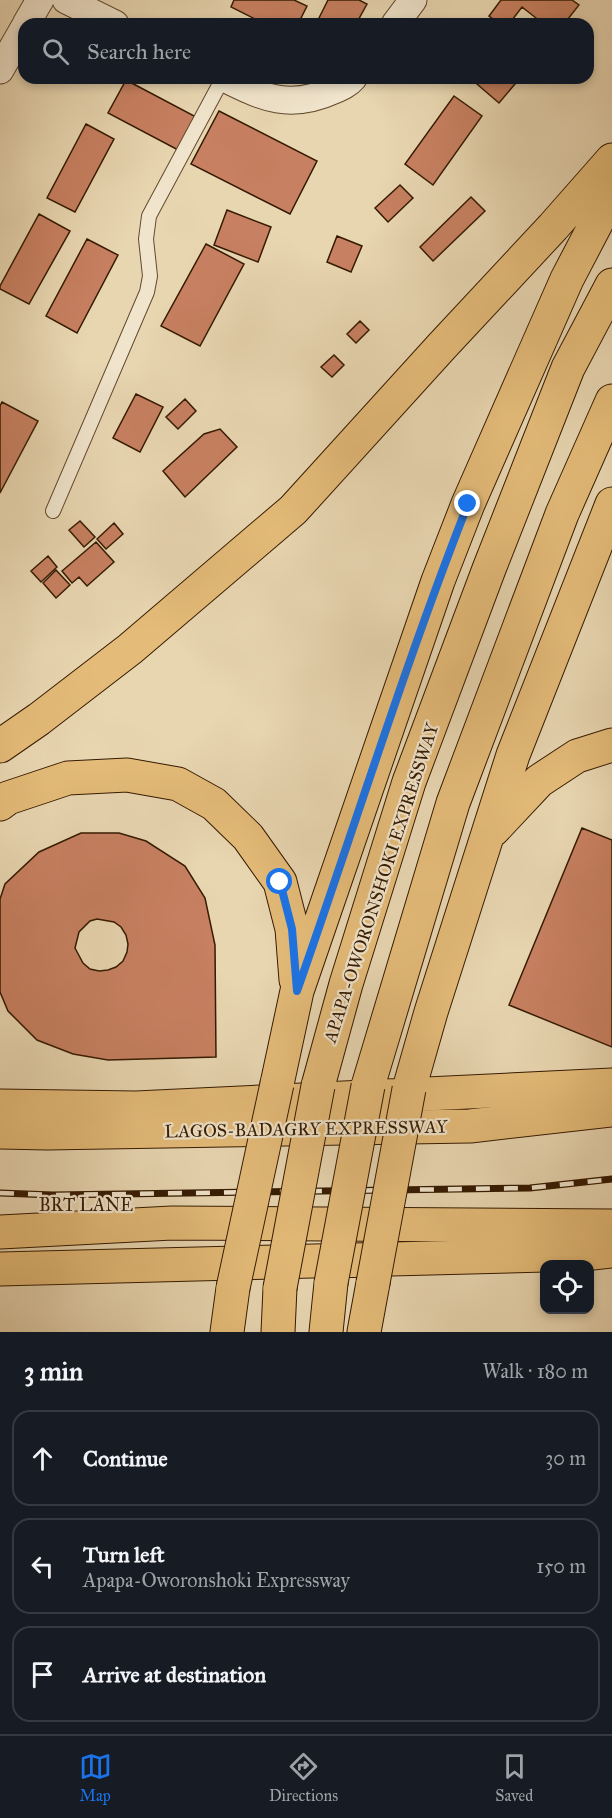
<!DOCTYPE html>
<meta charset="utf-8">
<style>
:root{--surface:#171b24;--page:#20242c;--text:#f1f3f6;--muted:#9ea1a6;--line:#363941;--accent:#1a73e8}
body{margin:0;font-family:"IM FELL Great Primer",serif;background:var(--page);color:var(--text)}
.controls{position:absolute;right:18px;bottom:18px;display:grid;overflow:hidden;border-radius:12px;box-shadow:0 3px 9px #0003}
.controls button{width:54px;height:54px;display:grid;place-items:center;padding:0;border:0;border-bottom:2px solid var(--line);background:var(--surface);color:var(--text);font:30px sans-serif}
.stop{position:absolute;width:18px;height:18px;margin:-14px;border:4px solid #1a73e8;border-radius:50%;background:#fff}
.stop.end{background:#1a73e8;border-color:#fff;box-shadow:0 2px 6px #0008}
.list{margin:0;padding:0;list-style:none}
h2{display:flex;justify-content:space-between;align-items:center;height:78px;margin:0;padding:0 24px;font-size:26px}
h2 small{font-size:20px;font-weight:400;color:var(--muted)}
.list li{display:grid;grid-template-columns:39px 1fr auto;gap:18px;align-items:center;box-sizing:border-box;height:96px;margin:0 12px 12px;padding:0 12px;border:2px solid var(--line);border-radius:18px}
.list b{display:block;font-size:22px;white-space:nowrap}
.list p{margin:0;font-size:20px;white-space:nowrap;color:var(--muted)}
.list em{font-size:20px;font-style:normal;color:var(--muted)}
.icon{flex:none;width:33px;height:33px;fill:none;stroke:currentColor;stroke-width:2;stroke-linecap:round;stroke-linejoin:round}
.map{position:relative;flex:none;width:612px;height:1332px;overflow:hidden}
.search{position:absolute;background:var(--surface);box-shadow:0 3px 9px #0003;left:18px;right:18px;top:18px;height:66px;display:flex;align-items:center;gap:15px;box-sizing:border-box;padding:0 21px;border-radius:18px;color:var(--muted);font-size:22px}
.sheet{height:402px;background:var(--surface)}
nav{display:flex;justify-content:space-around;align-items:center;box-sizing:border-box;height:84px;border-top:2px solid var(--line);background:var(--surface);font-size:16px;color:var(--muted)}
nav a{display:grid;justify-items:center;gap:3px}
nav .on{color:var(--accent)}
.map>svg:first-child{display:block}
</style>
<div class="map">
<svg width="612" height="1332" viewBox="0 0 612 1332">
<rect width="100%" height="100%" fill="#e8d6b1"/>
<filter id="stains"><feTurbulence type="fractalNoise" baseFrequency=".00333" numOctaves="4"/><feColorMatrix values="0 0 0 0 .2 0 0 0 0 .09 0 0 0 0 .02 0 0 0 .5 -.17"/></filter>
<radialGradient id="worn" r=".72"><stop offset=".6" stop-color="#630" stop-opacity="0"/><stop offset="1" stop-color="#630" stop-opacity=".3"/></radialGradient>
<path fill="#c78061" stroke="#351a01" stroke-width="1.5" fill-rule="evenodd" d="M234 0H294L307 6 298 24H265L231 7Z
M328 0H359L367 4 356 24H316Z
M501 0H572L579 5 564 24H531L536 18 522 7 509 24H500L489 16Z
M470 78H520L499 103Z
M126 80 198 118 180 151 108 113Z
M454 96 482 116 433 185 405 164Z
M219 111 317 161 290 214 191 164Z
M86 124 114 139 75 212 47 198Z
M400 185 413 198 388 222 375 208Z
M471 197 485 211 433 261 420 247Z
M227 210 271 227 258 262 214 245Z
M39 214 70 231 29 304 0 289V286Z
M337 236 362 246 351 272 327 262Z
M87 239 118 255 77 333 46 316Z
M206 244 244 264 200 346 161 326Z
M360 321 369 330 356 343 347 334Z
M334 355 344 365 332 377 321 367Z
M136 394 163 407 140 452 113 438Z
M185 399 196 411 178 429 166 417Z
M2 402 38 421 0 493V406Z
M220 429 237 447 185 497 163 471 204 434Z
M80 521 95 537 84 547 69 530Z
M114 523 123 534 106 549 97 539Z
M96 542 114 562 87 586 79 577 72 583 62 571Z
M48 556 57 567 41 582 31 571Z
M56 570 70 585 56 598 43 583Z
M582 828 612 840V1047L509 1005Z
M81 833H119L146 841 185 866 205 898 215 945 216 1057 108 1060 73 1054 37 1040 8 1011 0 992V899L5 884 39 852ZM97 919 114 922 121 927 126 935 128 944 127 952 123 961 116 967 108 970 99 971 90 969 83 963 75 948 79 932 90 921Z"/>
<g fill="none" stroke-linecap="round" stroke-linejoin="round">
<g stroke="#62492d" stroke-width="16">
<path id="service" d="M53 511 147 292 150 276 146 239 149 216 223 78"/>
</g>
<g stroke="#62492d" stroke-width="29">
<path id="minor" d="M66 0 115 24
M26 24 40 0
M395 24 413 0
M0 70 24 28
M224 78C264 98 290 110 334 90 341 87 348 84 353 78"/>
</g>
<g stroke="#351a01" stroke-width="35">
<path id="primary" d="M0 746 39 719 130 649 293 510 442 346 553 227 612 160
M0 804 8 798 68 778 127 775 178 784 214 804 248 837 280 882 292 929 296 980
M493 830 539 781 577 756 612 745
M277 1084 297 991 438 581 468 504 567 279 612 193
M409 1089 431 1012 513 755 612 504
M0 1106 136 1108 612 1085
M0 1269 584 1254 612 1251
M227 1332 233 1288
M364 1332 373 1283"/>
</g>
<g stroke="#351a01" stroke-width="35">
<path id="motorway" d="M318 1086 346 984 409 782 489 569 568 368 612 285
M368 1086 453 803 562 514 612 401
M0 1132 47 1133 470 1126 612 1110
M0 1232 172 1223 612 1226
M278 1332 280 1288
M326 1332 331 1283"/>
</g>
<use href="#service" stroke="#f0e4cc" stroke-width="14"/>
<use href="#minor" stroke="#f0e4cc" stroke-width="27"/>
<use href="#primary" stroke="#e4bb78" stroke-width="33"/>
<use href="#motorway" stroke="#e4bb78" stroke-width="33"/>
<g stroke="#351a01" stroke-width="7">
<path id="rail" d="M0 1193 53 1195 530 1188 612 1179"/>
</g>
<use href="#rail" stroke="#f0e4cc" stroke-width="4.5" stroke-dasharray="14" stroke-linecap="butt"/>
<g stroke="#351a01" stroke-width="35" stroke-linecap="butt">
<path id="primary-bridge" d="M373 1283 409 1089
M233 1288 277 1084"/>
</g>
<g stroke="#351a01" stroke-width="35" stroke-linecap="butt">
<path id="motorway-bridge" d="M331 1283 368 1086
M280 1288 318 1086"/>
</g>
<use href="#primary-bridge" stroke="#e4bb78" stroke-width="33"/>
<use href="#motorway-bridge" stroke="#e4bb78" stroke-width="33"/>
</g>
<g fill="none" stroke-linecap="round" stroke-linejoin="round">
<path stroke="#1a73e8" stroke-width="8" d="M280 882 292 929 297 991C354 829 405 664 468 504"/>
</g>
<g text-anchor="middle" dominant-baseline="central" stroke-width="4.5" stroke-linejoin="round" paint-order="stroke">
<g font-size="18" fill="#351a01" stroke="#f0e4cc">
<text transform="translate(381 883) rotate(-72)">APAPA-OWORONSHOKI EXPRESSWAY</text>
<text transform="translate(306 1129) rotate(-1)">LAGOS-BADAGRY EXPRESSWAY</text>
<text x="86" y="1205">BRT LANE</text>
</g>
</g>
<rect width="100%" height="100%" filter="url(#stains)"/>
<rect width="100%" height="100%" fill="url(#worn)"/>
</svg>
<div class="controls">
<button><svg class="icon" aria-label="locate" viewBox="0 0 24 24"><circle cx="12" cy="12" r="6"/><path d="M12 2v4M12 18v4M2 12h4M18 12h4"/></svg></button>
</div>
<div class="stop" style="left:280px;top:882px"></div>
<div class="stop end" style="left:468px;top:504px"></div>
<div class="search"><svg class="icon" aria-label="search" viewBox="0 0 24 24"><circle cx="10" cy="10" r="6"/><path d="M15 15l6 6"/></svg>Search here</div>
</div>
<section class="sheet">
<h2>3 min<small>Walk · 180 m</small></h2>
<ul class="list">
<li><svg class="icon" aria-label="ahead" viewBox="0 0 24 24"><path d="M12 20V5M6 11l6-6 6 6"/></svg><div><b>Continue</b></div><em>30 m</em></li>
<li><svg class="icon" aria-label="left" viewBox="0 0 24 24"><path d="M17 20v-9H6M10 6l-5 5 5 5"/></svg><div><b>Turn left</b><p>Apapa-Oworonshoki Expressway</p></div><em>150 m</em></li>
<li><svg class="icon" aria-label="arrive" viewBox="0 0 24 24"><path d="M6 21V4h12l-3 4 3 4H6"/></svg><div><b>Arrive at destination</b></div></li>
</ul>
</section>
<nav>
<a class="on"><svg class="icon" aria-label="map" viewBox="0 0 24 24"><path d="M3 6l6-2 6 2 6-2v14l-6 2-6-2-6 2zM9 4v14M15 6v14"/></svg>Map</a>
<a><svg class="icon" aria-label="directions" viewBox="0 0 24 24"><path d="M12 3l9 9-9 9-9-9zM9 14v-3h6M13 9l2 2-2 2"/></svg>Directions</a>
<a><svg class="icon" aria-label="saved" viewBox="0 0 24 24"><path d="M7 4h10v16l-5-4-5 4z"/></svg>Saved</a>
</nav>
